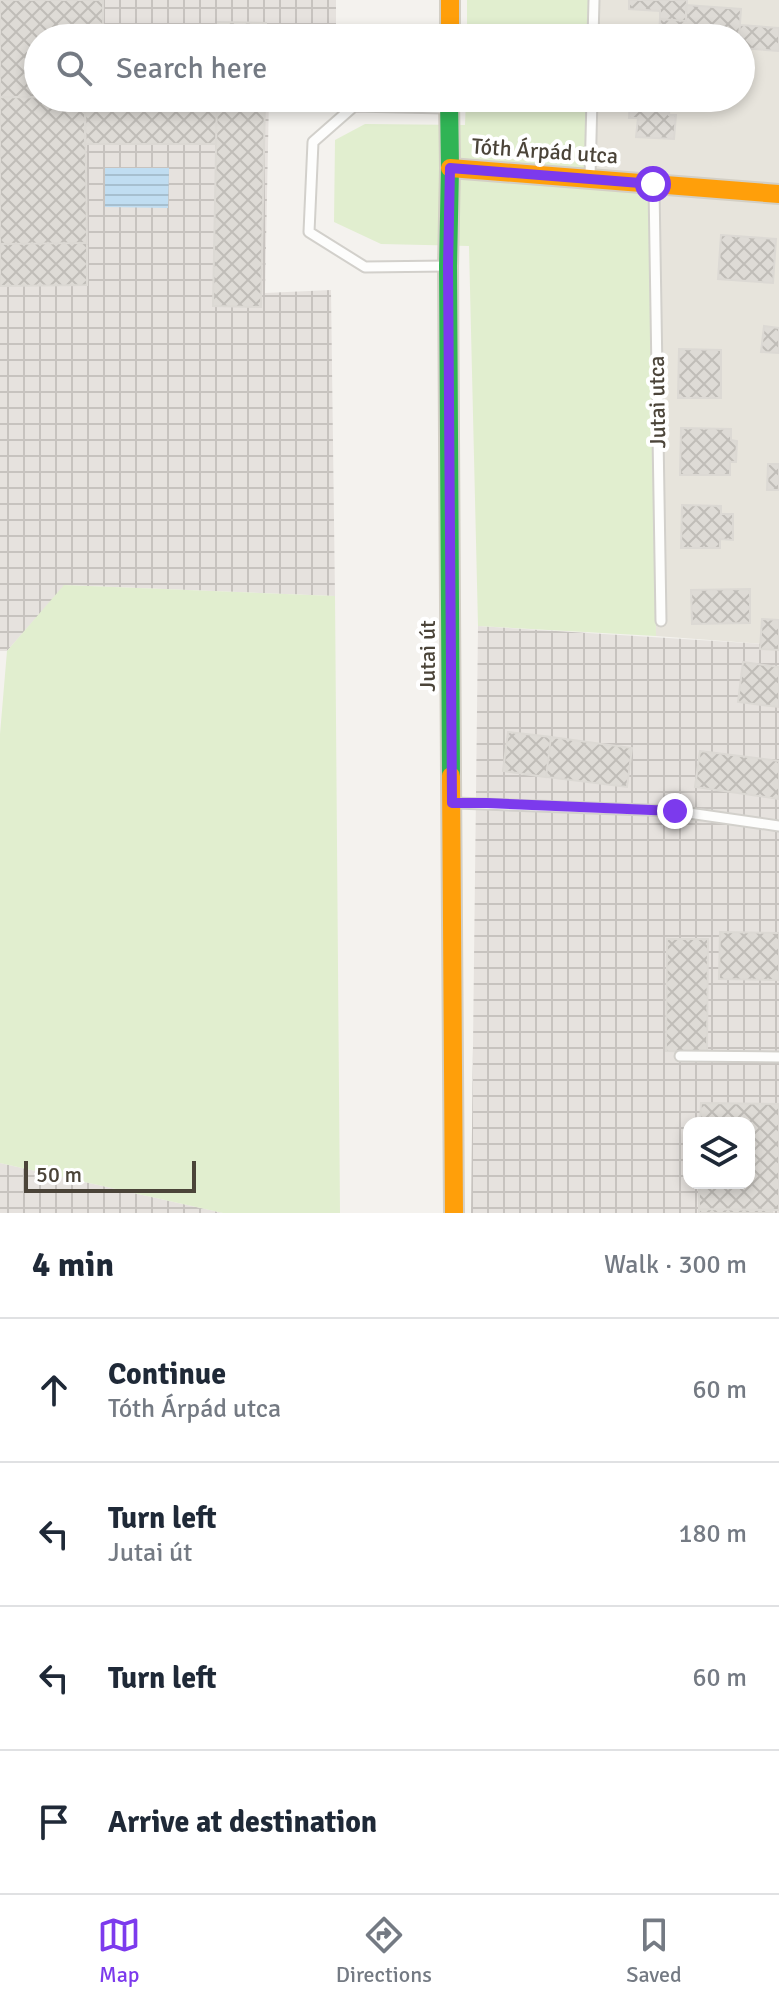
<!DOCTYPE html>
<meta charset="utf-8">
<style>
:root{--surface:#fff;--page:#f2f2f3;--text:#1f2937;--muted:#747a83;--line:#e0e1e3;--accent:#7c3aed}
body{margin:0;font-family:Signika,sans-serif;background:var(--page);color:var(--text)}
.controls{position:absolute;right:24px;bottom:24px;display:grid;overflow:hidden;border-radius:16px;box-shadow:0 4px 12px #0003}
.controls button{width:72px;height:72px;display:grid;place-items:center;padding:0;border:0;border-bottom:2px solid var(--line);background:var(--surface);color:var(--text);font:40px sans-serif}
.scale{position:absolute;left:24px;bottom:20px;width:172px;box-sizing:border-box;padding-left:8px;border:4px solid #4b4439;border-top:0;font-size:22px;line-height:28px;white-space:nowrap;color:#4b4439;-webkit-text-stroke:6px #fff;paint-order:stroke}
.stop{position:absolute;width:24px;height:24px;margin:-18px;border:6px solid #7c3aed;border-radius:50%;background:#fff}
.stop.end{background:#7c3aed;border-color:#fff;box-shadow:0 2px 8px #0008}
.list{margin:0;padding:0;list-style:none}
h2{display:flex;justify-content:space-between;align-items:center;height:104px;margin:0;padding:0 32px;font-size:34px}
h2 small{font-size:26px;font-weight:400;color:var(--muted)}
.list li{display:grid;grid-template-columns:52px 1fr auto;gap:24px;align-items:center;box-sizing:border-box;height:144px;padding:0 32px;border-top:2px solid var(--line)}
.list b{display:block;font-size:30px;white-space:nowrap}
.list p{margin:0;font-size:26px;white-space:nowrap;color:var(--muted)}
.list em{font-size:26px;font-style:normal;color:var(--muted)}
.icon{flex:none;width:44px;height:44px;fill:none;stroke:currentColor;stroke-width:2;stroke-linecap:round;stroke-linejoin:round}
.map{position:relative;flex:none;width:779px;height:1213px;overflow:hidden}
.search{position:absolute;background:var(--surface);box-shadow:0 4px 12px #0003;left:24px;right:24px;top:24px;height:88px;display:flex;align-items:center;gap:20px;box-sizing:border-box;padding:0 28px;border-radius:44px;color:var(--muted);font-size:30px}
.sheet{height:680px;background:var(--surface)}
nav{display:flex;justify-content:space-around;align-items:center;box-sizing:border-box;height:112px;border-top:2px solid var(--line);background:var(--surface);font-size:22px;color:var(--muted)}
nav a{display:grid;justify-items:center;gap:4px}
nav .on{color:var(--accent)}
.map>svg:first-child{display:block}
</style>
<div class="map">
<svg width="779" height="1213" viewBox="0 0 779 1213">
<defs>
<pattern id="industrial-grid" width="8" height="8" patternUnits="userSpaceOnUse" patternTransform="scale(2)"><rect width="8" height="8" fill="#e6e2de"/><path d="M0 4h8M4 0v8" fill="none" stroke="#c7c3bf"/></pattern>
<pattern id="water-rules" width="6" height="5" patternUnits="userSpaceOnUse" patternTransform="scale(2)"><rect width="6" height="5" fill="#c0ddf1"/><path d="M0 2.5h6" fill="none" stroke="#a6bfcf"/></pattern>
<pattern id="building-cross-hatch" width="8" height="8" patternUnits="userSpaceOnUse" patternTransform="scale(2)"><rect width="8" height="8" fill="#dedbd6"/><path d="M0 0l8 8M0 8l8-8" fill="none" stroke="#c0bdb8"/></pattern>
</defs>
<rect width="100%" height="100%" fill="#f4f2ee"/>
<path fill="#e7e4dc" d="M596 0H779V645L656 636 653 184 590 178 593 98H741V38H595Z"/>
<path fill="url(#industrial-grid)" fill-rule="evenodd" d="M0 0H336V38H38V98H269L265 293 331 290 335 596 65 585 7 651H0Z
M478 626 779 645V1213H471ZM689 1123H749V1183H689Z
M0 1163 223 1213H0Z"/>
<path fill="#e1eecf" d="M467 0H596L595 38H467Z
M466 98H593L590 178 653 184 656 636 478 626 469 246 381 244 334 222 335 140 365 124 465 125Z
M64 585 335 596 340 1213H223L0 1163V734L7 651Z"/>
<path fill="url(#water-rules)" d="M105 168H169L168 208 105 207Z"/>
<path fill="url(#building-cross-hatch)" stroke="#dcd9d4" stroke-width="2" d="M0 0H103V38H38V97H0Z
M629 0H687L686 21 660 19V11L629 9Z
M686 5 741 9 739 38 659 33 660 19 686 21Z
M218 22 266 23V38H218Z
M740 25 779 28V51L741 48V38H739Z
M0 97 85 98 87 243 0 244Z
M85 98H217L216 144H85Z
M217 98H265L261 307 213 306Z
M630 98H670L669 115H676L674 139 636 137 638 118H629Z
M721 235 776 239 773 283 718 279Z
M87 243V285L0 286V244Z
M764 326 779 328V353L761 352Z
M679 349 721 350V398H678Z
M681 428 731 429V440L737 441 736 462H730V475H680Z
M768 464H779V490H767Z
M682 505 721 506V514H733V540L720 539V548H681Z
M750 589V623L692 624 691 590Z
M762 619 779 620V650L760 649Z
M743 662 779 667V707L738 702Z
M508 732 551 737 546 777 503 771Z
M551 737 632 748 627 787 546 777Z
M700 751 779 761V799L695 787Z
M720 932 779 933V980L719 979Z
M667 939H708L707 1052 666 1051Z
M701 1103 779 1104V1210L699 1209V1183H749V1123H700Z
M699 1209 772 1210V1213H699Z"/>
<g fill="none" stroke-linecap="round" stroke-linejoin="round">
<g stroke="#d2d0cb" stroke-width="13">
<path id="lane" d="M593 38 594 0
M445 108 354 106 313 142 309 232 365 267 448 266
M590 178 592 98
M654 187 661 621
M456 803 675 811 779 826
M680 1056 779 1057"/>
</g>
<g stroke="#d3cfc5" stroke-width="22">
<path id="fast" d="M449 98 450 168 448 266 451 776"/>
</g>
<g stroke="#d3cfc5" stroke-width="22">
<path id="slow" d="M450 0V38
M450 168 779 194
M451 776 454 1213"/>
</g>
<use href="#lane" stroke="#fdfdfc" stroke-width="9"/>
<use href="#fast" stroke="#30b455" stroke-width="18"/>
<use href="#slow" stroke="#ff9f0a" stroke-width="18"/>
</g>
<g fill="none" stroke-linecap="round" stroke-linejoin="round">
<path stroke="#7c3aed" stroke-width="10" d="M653 184 450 168 448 266 452 803H487L675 811"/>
</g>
<g text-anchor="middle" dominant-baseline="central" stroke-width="8" stroke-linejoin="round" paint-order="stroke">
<g font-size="22" fill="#4b4439" stroke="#fff">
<text transform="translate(545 151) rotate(4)">Tóth Árpád utca</text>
<text transform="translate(657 402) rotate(-91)">Jutai utca</text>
<text transform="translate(427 656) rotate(-90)">Jutai út</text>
</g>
</g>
</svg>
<div class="controls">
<button><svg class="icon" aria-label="layers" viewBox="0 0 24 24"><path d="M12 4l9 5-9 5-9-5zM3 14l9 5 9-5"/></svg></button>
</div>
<div class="scale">50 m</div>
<div class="stop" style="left:653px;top:184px"></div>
<div class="stop end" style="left:675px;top:811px"></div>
<div class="search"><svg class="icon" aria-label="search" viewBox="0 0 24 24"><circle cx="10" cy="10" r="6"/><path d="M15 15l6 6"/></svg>Search here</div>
</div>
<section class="sheet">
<h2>4 min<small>Walk · 300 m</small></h2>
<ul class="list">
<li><svg class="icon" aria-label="ahead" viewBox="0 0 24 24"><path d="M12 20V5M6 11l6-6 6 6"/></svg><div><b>Continue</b><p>Tóth Árpád utca</p></div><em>60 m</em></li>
<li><svg class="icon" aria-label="left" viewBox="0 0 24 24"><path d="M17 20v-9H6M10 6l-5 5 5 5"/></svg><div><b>Turn left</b><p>Jutai út</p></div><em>180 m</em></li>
<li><svg class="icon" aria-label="left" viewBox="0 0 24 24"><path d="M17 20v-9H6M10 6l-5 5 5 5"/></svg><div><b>Turn left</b></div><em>60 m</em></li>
<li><svg class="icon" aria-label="arrive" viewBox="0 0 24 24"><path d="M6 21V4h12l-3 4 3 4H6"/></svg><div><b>Arrive at destination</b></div></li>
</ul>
</section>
<nav>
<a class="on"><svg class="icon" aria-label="map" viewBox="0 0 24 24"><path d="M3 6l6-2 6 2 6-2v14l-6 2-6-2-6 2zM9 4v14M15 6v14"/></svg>Map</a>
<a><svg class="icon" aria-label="directions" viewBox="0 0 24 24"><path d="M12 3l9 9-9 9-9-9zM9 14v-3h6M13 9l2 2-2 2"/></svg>Directions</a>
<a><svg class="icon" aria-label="saved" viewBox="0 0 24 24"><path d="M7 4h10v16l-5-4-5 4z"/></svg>Saved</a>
</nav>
